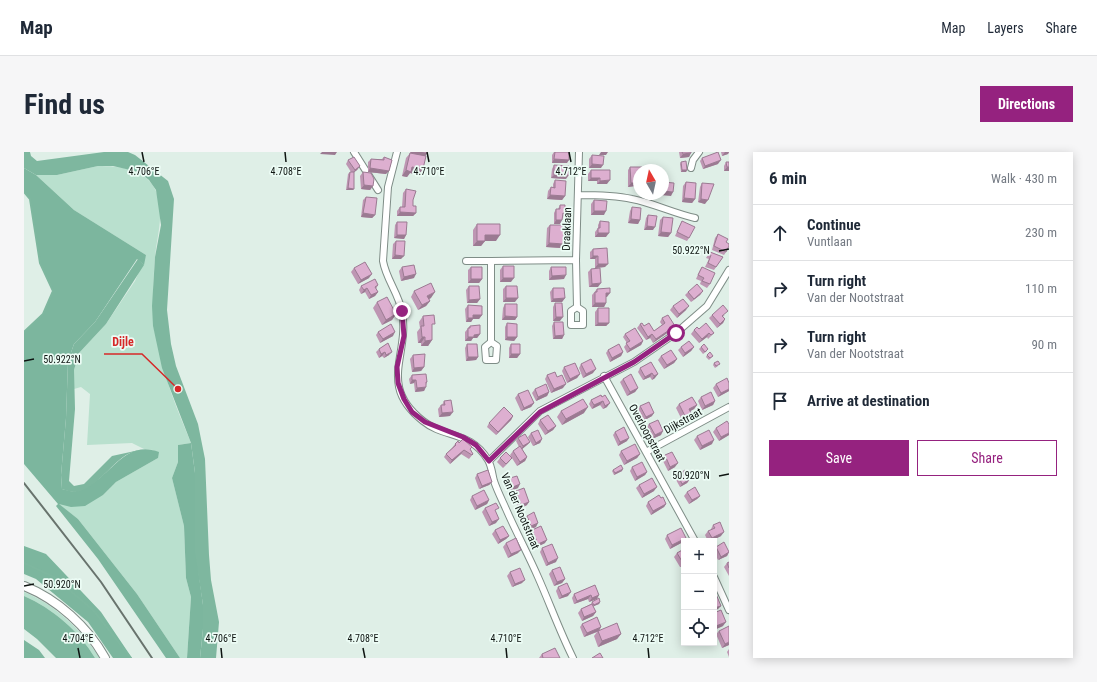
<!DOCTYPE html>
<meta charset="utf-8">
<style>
:root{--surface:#fff;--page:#f6f6f7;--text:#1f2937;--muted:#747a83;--line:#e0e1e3;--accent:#95227f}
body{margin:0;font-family:"Roboto Condensed",sans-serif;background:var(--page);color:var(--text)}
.controls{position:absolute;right:12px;bottom:12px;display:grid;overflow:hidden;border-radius:0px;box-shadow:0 2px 10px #0003}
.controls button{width:36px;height:36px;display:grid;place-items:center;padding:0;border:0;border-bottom:1px solid var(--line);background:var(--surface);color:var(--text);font:20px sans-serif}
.compass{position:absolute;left:609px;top:12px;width:36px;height:36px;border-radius:50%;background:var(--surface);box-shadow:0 2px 10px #0003;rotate:351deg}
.stop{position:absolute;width:12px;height:12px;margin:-9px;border:3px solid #95227f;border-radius:50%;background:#fff}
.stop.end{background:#95227f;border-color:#fff;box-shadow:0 1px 4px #0008}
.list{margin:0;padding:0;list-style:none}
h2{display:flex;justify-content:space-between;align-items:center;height:52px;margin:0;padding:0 16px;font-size:17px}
h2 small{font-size:13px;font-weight:400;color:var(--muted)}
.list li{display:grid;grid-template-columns:26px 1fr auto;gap:12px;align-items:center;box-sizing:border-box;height:56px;padding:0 16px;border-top:1px solid var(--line)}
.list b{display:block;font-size:15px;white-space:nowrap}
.list p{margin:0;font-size:13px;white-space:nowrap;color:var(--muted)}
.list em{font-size:13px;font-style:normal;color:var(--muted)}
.actions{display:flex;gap:8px;padding:12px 16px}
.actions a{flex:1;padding:9px 0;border:1px solid var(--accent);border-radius:0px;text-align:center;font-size:14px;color:var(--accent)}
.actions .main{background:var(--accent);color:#fff}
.icon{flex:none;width:22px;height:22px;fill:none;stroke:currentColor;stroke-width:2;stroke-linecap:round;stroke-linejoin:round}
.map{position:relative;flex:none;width:705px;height:506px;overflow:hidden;border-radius:0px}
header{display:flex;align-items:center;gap:24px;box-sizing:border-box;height:56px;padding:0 20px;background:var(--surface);border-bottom:1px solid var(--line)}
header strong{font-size:19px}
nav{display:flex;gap:22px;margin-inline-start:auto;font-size:14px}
.intro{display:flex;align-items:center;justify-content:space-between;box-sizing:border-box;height:96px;padding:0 24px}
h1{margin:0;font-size:28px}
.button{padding:10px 18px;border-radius:0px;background:var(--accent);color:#fff;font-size:14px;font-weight:700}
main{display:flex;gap:24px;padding:0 24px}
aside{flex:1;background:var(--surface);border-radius:0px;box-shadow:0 2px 10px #0003}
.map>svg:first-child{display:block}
</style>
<header>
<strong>Map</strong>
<nav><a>Map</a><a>Layers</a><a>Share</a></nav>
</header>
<div class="intro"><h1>Find us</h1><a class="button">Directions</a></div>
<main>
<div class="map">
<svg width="705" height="506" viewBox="0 0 705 506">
<rect width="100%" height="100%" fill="#dfefe7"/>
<path fill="#b9e0ce" d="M74 14C95 14 122 16 132 39 141 60 133 84 131 105 129 127 129 150 129 172 130 179 133 186 134 193 140 227 154 259 167 291L154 293V310L148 326 160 374 162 426 167 445 163 506H156L113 442 54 367 34 352 79 343 92 330 134 306 129 298 120 297 108 291 63 293 66 242 57 235 50 237V218L55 201 82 172 111 129 122 103 50 58 12 23H33Z
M0 440C32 453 57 478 76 506H71C56 480 28 456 0 444Z"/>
<path fill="#7cb69e" d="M0 16 12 23 50 58 122 103 120 113 113 107 71 170 50 192 44 209 42 266 37 323 38 337 50 340C59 336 70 331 77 325 95 310 108 290 135 300L134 306 92 330 79 343 61 354 47 355 35 352 54 367 113 442 156 506H142L74 407 32 354 34 352 0 312V180L19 162 29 139 16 111 6 47 0 40Z
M167 291 171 321 175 424 179 453V477L176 506H163L167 445 162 426 160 374 148 326 154 310V293Z
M0 394 22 402 77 460 108 506H89L64 470 12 427 0 422Z
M0 488 15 498 21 506H0Z"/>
<path fill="#7eb79f" d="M0 0H6L7 4 13 9 80 0H104L111 3 144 29 150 47 143 158 147 192 152 214 174 272 181 307 185 403 187 428 195 470 192 506H176L179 477V453L171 401V321L167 291 138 216 129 174 128 154 131 105 137 73 132 38 125 28 115 20 89 14H74L33 23H12L0 16Z
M114 107 120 113 82 172 55 201 50 218 51 257 45 329 50 334 60 332 88 304 120 297C114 299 107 300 102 303 87 312 69 340 50 340 46 340 42 338 38 337L37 323 42 266 44 209 50 192 71 170Z
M0 444C28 456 56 480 71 506H32L13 487 0 477Z"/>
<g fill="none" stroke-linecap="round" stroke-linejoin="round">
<path stroke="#7eb79f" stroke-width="2" d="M0 40 6 47 16 111 29 139 19 162 0 180
M0 411 30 425 69 458 107 506"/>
<g stroke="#7f8d87" stroke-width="8">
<path id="street" d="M330 0 354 38
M373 0 364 35 359 109C362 127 375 142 378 160 386 203 353 233 399 269 421 287 446 278 464 308 468 315 468 322 470 329 473 338 478 348 482 357 492 380 504 402 514 425 526 452 536 480 549 506
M667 16 669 8 675 0
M554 43C572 43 590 43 608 47 629 51 649 61 671 66
M442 109H467
M553 155 547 159V173H559V159L553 155 552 108 555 0
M467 190 473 194 472 208H462L461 195 467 190V109L552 108
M580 224 671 389
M622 300 705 255
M465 309 516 259 610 210 652 181 683 154 705 118
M690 425 705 458"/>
</g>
<g stroke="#7f8d87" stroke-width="10">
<path id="secondary" d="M0 434C33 447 64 475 81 506"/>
</g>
<use href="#street" stroke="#fff" stroke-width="6"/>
<use href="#secondary" stroke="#fff" stroke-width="8"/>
<path stroke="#68736d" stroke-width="2" d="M0 331 77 430 128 506"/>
</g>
<path fill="#be96b3" d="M387 0H404L401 4 399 17 395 23 386 21 383 25 378 24 382 6Z
M530 0H545L543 11H528V3Z
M655 0H667L665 5 656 6Z
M697 0H705L704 2 698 4Z
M568 3 577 16H565V7Z
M360 5 362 22 344 20V10L347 7H358Z
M678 6 694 12 679 17 676 9Z
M324 8 336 14 333 18 330 20 329 38H322L324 22 326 20H327L322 12Z
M657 10 663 18 662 20H657L656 12Z
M702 10 705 19H700V14Z
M530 13 542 27 527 26 528 17Z
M606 15 614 26V31L611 34 604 35V18Z
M567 18 583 32H573V29H564V22Z
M339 20 349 34 346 38 337 37 336 24Z
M531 28 541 44 538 48 523 47 524 39 527 35H529V32Z
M662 30 671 47 668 51 658 50 659 34Z
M678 31 681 52 674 50 676 35Z
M382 37 392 61 389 64H373V59L376 55H378L379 41Z
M342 45 351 63 348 66 337 65 339 48Z
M570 48 580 63H567V52Z
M536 53 541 62 539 65 536 72H530V61L532 57H534Z
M608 55 616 68 614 72 604 71 606 59Z
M624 63 629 78H620L622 66Z
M639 65 647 81 644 85 634 84 636 68Z
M576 69 582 85H571V80L574 76V73Z
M658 69 665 86 663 89 651 84 656 73Z
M373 70 382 83 380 87 370 86 371 73Z
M453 72 472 89H461L457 94H449V78Z
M526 73 537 96 522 95 523 76Z
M694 82 702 90V100L700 103 688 98 691 86Z
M372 89 377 107H368L369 92Z
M569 97 581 115 571 116V107H566V100Z
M686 100 699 105 690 118 681 115 685 107 682 106Z
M479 114 487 130H476V118Z
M378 115 390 126 377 129 375 119Z
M447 115 458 127 455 131H444V118Z
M527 115 540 127 525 128V119Z
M678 115 686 132 683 136 676 132 677 129 672 127 676 118Z
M330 116 345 126 334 132 327 120Z
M567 117 574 135H565L564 120Z
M354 133 352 137 354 140 351 144 345 147 341 140 337 142 335 138 337 134Z
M445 134 456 147 453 151H443L442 138Z
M482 134 491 150H479V137Z
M529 136 541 146 538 150H527L526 140Z
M573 137 583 145H582V151L580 155H568V143Z
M390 139 407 146 405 147 406 149 402 154 394 158 387 145Z
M679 139 676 143 667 150 661 143 664 140Z
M353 150 372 162 368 168 358 173 349 156Z
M531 151 536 169H529V155Z
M481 152 493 165 491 168H478L479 156Z
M444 153 458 163 455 167H449L447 170H442L441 157Z
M649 154 662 158 653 166 646 158Z
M574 156 585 171 582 174H571V160Z
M688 163H701L699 164 701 167 699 171 693 176 685 166Z
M399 164 408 188 404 194H397V191H394L393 180 396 176 395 170Z
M638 166 649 177 629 191 626 186 622 188 613 176 616 172 630 179 638 173 636 170Z
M530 170 540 183 538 187H529L528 174Z
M483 171 493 185 490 189 481 188V175Z
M446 174 456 182 453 186H449L447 189H441V180Z
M675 177 690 181 684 187 683 185 675 191 667 182 670 178Z
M354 180 369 184 356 191 352 183Z
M601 182 619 189 617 193 603 201 600 195 603 191 599 185Z
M364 191 365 203 360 206 358 204 355 206 352 200 355 197Z
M443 192 454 205 452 208 442 209 441 196Z
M487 192 496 202 493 206H485V196Z
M657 195H670L667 199 659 205 654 198Z
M677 195 683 199 679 202 675 197Z
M584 198 599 200 597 204 586 210 582 201Z
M389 203 400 215 397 219 388 220 386 207Z
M683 203 689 204 685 208 682 205Z
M637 204 653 207 650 211 640 217 634 208Z
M627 210 631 226 628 228 626 225 619 228 614 220 616 216Z
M690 211 694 214 691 216 689 213Z
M557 212 569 221 559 226 555 216Z
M540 215 556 222 553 226 543 231 538 219Z
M388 223 403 230 400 239 391 240 390 231 386 232 385 227Z
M523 223 533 225 539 236 527 241 521 227Z
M599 227 614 236 611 240 603 244 596 230Z
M692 232 705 239 694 245 689 236Z
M511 237 525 240 523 244 512 249 508 241Z
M494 242 510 251 507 255 497 259 491 246Z
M577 243 583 255 579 257 576 253 568 257 565 252 567 248Z
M677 245 691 249 689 253 678 258 674 249Z
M420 249 426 264 415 265 414 257 417 253H418Z
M655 252 673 253 670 257 666 259V266L659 270 652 256Z
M616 254 628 264 619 269 614 258Z
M537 259 560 261 538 273 533 265Z
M489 264 487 268 472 283 463 275 465 271Z
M516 268 532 274 529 278 521 283 514 272Z
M625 272 637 283 628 287 623 275Z
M692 276 705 283 695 289 689 280Z
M591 280 603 289 594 294 589 283Z
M507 281 518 287 516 291 509 294 504 285Z
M673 284 688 292 676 298 670 288Z
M494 286 506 290 503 293 498 297 503 305 501 309 493 314 486 303 489 299 495 295 492 289Z
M435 291 447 298 449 302 445 307 437 302 426 312 420 305 422 302 428 296 431 292Z
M597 299 616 302 613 306 600 313 595 303Z
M641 303 651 315 644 319 638 307Z
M476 306H488L485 310 479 316 473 310Z
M608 315 623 320 621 323 611 329 606 319Z
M589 318 598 319 590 323 588 319Z
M453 322 468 330 465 333 455 337 451 326Z
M654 323 666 327 663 331 656 335 651 326Z
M486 326 494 336 486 339 483 330Z
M615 333 630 339 618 346 612 336Z
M492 339 503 353 495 357 489 343Z
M663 340 676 344 673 347 665 352 660 344Z
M448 344 465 348 463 352 451 358 446 348Z
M637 346 642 352 640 355 627 363 622 354 624 350Z
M461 356 472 360V371L465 374 458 360Z
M503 364 512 375 504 378 500 367Z
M689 373 697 384 687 389H684L681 383 684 379 687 378V377Z
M471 378 485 384 482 387 474 392 468 382Z
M508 378 521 391 511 396 505 382Z
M643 383 662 386 659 390 646 397 641 387Z
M482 391 494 401 484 406 479 395Z
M692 395 705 399V400L703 404 694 408 690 400V397Z
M518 396 532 410 522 414 516 400Z
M660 397V413L656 415 650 405 653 401Z
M705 410V424L700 415 703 411Z
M528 418 541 427 538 431 530 434 525 422Z
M486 420 498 431 488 435 483 424Z
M571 433 573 447 565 450 564 447 550 452 548 446 550 442Z
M534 435 544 444 535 447 532 439Z
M568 450H576L575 452 569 454 572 460 569 464 558 469 554 461 557 457 567 452Z
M690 461 699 474 690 478Z
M558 472 575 478 597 482 593 487 574 495 570 484 573 480 560 485 556 475Z
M695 479 705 493 698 496 692 482Z
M705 497V505L703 500Z
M518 502 536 506H515Z"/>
<path fill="#9b7a92" d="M298 0H313L311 3 296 2Z
M387 0H398L403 1 401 5 386 1Z
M577 0H584L582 3H575Z
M701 0H705L704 2 698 4Z
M667 1 665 5 656 6 659 2Z
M530 7 545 8 543 11H528Z
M697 8 694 12 679 17 681 14Z
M568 12 579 13 577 16H565Z
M336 14 333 18 328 22 331 18Z
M388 15 399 17 395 23 386 21 383 25 378 24 382 18Z
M703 15H705V19H700Z
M346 16 365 19 362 22 344 20Z
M658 18H663L662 20H657Z
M530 23H545L542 27 527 26Z
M567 26H576L573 29H564Z
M586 28 583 32H573L576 29Z
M607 31H614L611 34 604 35Z
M340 33 349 34 346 38 337 37Z
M324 36 330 37 329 38H322Z
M639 39 649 40 647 44 636 43 637 42H639Z
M526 43 541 44 538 48 523 47Z
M660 46 671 47 668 51 658 50Z
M677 47 684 48 681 52 674 50Z
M570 59H582L580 63H567Z
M376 60 392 61 389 64H373Z
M339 61 351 63 348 66 337 65Z
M607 67 616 68 614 72 604 71Z
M532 68H538L536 72H530Z
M623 74 631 75 629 78H620Z
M637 80 647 81 644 85 634 84Z
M574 81H585L582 85H571Z
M373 83H382L380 87 370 86Z
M461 83H476L472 89H461L457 94H449L453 89Z
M525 91 540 92 537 96 522 95Z
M371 103 380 104 377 107H368Z
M569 104H574L571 107H566Z
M574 112H584L581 115 571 116Z
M348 122 345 126 334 132 337 128Z
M392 122 390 126 377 129 380 125Z
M542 123 540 127 525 128 528 124Z
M479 126H490L487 130H476Z
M447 127H458L455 131H444Z
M577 131 574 135H565L568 132Z
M343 136 341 140 337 142 340 138Z
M679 139 676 143 667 150 670 147Z
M354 140 351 144 345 147 347 143Z
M411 140 407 146 399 150 403 144Z
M582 141H586L583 145H580Z
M482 146H494L491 150H479Z
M541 146 538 150H527L529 147Z
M456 147 453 151H443L445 148Z
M406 149 402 154 394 158 398 153Z
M571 151H582L580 155H568Z
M665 154 662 158 653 166 655 162Z
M372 162 368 168 358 173 362 168Z
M449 163H458L455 167H449L447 170H442L444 166Z
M481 164 493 165 491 168H478Z
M532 165H539L536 169H529Z
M701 167 699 171 693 176 696 172Z
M574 171H585L582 174H571Z
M651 174 649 177 629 191 632 187Z
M371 180 369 184 356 191 359 187Z
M685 181 683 185 675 191 678 187Z
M456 182 453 186H449L447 189H441L444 185 450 183Z
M628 182 626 186 622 188 624 185Z
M540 183 538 187H529L531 184Z
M398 185H401L397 191H394Z
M483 185H493L490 189 481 188Z
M408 188 404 194H397L401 189Z
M619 189 617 193 603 201 606 197Z
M670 195 667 199 659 205 661 201Z
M361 200 358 204 355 206 357 202Z
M368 200 365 203 360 206 362 203Z
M599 200 597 204 586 210 588 206Z
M487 202H496L493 206H485Z
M444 205H454L452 208 442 209Z
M653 207 650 211 640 217 643 213Z
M400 215 397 219 388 220 390 216Z
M572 217 569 221 559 226 562 222Z
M628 221 626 225 619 228 621 225Z
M556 222 553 226 543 231 546 227Z
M634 222 631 226 628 228 630 224Z
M388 228H392L390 231 386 232Z
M542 232 539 236 527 241 530 237Z
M402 235 400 239 391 240 393 236Z
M614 236 611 240 603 244 606 240Z
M705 237V239L694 245 697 241Z
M525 240 523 244 512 249 514 245Z
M579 249 576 253 568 257 570 253Z
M691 249 689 253 678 258 681 254Z
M510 251 507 255 497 259 500 256Z
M586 251 583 255 579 257 581 254Z
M673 253 670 257 663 261 665 257Z
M564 255 560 261 538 273 542 267Z
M429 260 426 264 415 265 418 261Z
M630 261 628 264 619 269 622 265Z
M668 263 666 266 659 270 662 266Z
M489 264 487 268 472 283 474 280Z
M532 274 529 278 521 283 524 279Z
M639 279 637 283 628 287 631 283Z
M705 281V283L695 289 697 285Z
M605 286 603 289 594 294 596 290Z
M518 287 516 291 509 294 512 291Z
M690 288 688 292 676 298 678 294Z
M506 290 503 293 497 298 499 294Z
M440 298 437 302 426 312 428 308Z
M616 302 613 306 600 313 603 309Z
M503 305 501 309 493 314 496 310Z
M654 311 651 315 644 319 646 315Z
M599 317 598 319 590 323 591 321Z
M623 320 621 323 611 329 613 325Z
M666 327 663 331 656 335 658 332Z
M468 330 465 333 455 337 458 334Z
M496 332 494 336 486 339 489 335Z
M633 335 630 339 618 346 620 342Z
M676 344 673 347 665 352 668 348Z
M465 348 463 352 451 358 453 354Z
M505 350 503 353 495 357 497 353Z
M642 352 640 355 627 363 629 359Z
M475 367 472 371 465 374 468 370Z
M514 371 512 375 504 378 507 374Z
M700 380 697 384 687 389H686L688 386Z
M485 384 482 387 474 392 476 388Z
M662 386 659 390 646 397 648 393Z
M523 388 521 391 511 396 514 392Z
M497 398 494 401 484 406 487 402Z
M705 400 703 404 694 408 697 405Z
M534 406 532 410 522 414 524 411Z
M659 411H660V413L656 415Z
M541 427 538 431 530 434 533 430Z
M501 428 498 431 488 435 491 432Z
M547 440 544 444 535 447 538 444Z
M567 443 564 447 550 452 553 449Z
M575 443 573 447 565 450 568 446Z
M576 450 575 452 568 455 570 453Z
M697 454 694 457 690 459V456Z
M572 460 569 464 558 469 560 465Z
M702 470 699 474 690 478 692 474Z
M577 475 575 479 560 485 563 481Z
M597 482 593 487 574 495 578 489Z
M705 490V493L698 496 701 492Z"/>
<path fill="#ddafd0" stroke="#9b7a92" d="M531 0H545V8L530 7Z
M658 0H667V1L659 2Z
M694 0 697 8 681 14 678 6Z
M386 1 402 4 399 17 388 15 387 20 382 18Z
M568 3 580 4 579 13 568 12Z
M330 5 336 14 331 18 324 8Z
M360 5 368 8 365 19 346 16 347 7 360 8Z
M662 9 663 18H658L657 10Z
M702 10H705V15H703Z
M530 13 545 14V23H530Z
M606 15H618V18H615V22L614 23V31H607Z
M567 18H586V28L576 29V26H567Z
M326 20H330V37L324 36Z
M339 20 347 21 350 27 349 34 340 33Z
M531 28 542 29 541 44 526 43 527 35 531 36Z
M639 30 650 31 649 40 639 39Z
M662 30 672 31 671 47 660 46Z
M678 31 690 32 684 48 677 47Z
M382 37 392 39 389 48V54H392V61L376 60V55H381Z
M342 45 353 46 351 63 339 61Z
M570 48 583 49 582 59H570Z
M536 53H541V62L539 61 538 68H532V57H536Z
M608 55 617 56 616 68 607 67Z
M624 63 633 64 631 75 623 74Z
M639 65 649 66 647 81 637 80Z
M576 69 585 70V81H574V76H576Z
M658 69 671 75 665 86 653 80Z
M373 70H383L382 83H373Z
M453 72H476V83H461V89H453Z
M526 73H540V92L525 91Z
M694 82 704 87 702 90 705 92V94L702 100 690 94Z
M372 89H381L380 104 371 103Z
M583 96 584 112H574V104H569V97Z
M686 100 699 105 692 115 684 111 687 103 685 102Z
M341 110 348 122 337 128 330 116Z
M390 113 392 122 380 125 378 115Z
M479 114H490V126H479Z
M447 115H458V127H447Z
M527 115H542V123L528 124Z
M678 115 691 121 686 132 678 129 680 126 674 123Z
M576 116 577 131 568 132 567 117Z
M351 127 354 133 351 135 354 140 347 143 343 136 340 138 337 134Z
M407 131 411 140 403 144 406 149 398 153 390 139Z
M673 132 679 139 670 147 664 140Z
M445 134H455L456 147 445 148Z
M482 134H493L494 146H482Z
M529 136H540L541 146 529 147Z
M586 136V141H582V151H571V140H573V137Z
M363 145 372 162 362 168 353 150Z
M659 147 665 154 655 162 649 154Z
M531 151H538L539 165H532Z
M481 152H493V165L481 164Z
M444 153 458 154V163H449V166H444Z
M699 153 704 159 698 164 701 167 696 172 688 163Z
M574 156H585V171H574Z
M410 163 411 172H408V188L401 189V185H398L397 174H400L399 164Z
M644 163 651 174 632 187 628 182 624 185 616 172 618 171 620 174 625 171 630 179 641 171 638 166Z
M530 170H539L540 183 531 184Z
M483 171 493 172V185H483Z
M682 171 690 181 687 183 685 181 678 187 670 178 673 175 675 177Z
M367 172 371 180 359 187 354 180Z
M456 173V182L450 183V185H444V176H446V174Z
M611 176 619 189 606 197 602 191 606 189 601 182Z
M665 189 670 195 661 201 657 195Z
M364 191 368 200 362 203 361 200 357 202 355 197Z
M443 192H453L454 205H444Z
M487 192H496V202H487Z
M595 192 599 200 588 206 584 198Z
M680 192 684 197 681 200 677 195Z
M647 198 653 207 643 213 637 204Z
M686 200 689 204 686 206 683 203Z
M401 202 400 215 390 216 389 203Z
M567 207 572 217 562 222 557 212Z
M694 209 696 212 692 214 690 211Z
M627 210 634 222 630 224 628 221 621 225 616 216Z
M551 211 556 222 546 227 540 215Z
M531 220 533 225 538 223 542 232 530 237 523 223Z
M402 222 403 230H402V235L393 236 392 228H388V223Z
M607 222 614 236 606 240 599 227Z
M703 226 705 231V237L697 241 692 232Z
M522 232 525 240 514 245 511 237Z
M504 238 510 251 500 256 494 242Z
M687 240 691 249 681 254 677 245Z
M577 243 578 245 581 243 586 251 581 254 579 249 570 253 567 248Z
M668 245 673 253 665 257 668 263 662 266 655 252Z
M559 247 564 255 542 267 537 259Z
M427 248 429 260 418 261 417 253H421L420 249Z
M625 250 630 261 622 265 616 254Z
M480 255 489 264 474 280 465 271Z
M524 263 532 274 524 279 516 268Z
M634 268 639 279 631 283 625 272Z
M703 269 705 272V281L697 285 692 276Z
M600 275 605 286 596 290 591 280Z
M514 278 518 287 512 291 507 281Z
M685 278 690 288 678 294 673 284Z
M501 282 506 290 499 294 494 286Z
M439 287 448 295 446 297 449 302 448 303 440 298 428 308 422 302 432 293 431 292 434 289 435 291Z
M611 292 616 302 603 309 597 299Z
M496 294 503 305 496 310 489 299Z
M482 300 488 306 482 312 476 306Z
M648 300 654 311 646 315 641 303Z
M618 310 623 320 613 325 608 315Z
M597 313 599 317 591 321 589 318Z
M464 318 468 330 458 334 453 322Z
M661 318 666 327 658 332 654 323Z
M493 324 496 332 489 335 486 326Z
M628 326 633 335 620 342 615 333Z
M671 335 676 344 668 348 663 340Z
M500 336 505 350 497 353 492 339Z
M460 338 465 348 453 354 448 344Z
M635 343 637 346 639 345 642 352 629 359 624 350Z
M472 351 475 356 471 358 475 367 468 370 461 356Z
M510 360 514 371 507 374 503 364Z
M696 370 700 380 688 386 684 379 691 376 689 373Z
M479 374 485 384 476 388 471 378Z
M517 374 523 388 514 392 508 378Z
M657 376 662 386 648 393 643 383Z
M492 386 497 398 487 402 482 391Z
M700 390 705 400 697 405 692 395Z
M528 392 534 406 524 411 518 396Z
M660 397V411H659L653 401Z
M705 410V416L703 411Z
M536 415 541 427 533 430 528 418Z
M496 416 501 428 491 432 486 420Z
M543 431 547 440 538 444 534 435Z
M571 433 575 443 568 446 567 443 553 449 550 442Z
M692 442 697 454 690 456V443Z
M575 446 576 450 570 453 568 450Z
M568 452 572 460 560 465 557 457Z
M697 458 702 470 692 474 690 468V461Z
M573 465 577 475 563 481 558 472Z
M593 471 597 482 578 489 574 479Z
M705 474V490L701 492 695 479Z
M531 496 536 506H519L518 502Z
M576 501 579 506H568Z"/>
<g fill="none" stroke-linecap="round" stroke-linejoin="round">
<path stroke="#95227f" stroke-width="5" d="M378 159 380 184 373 215 374 231 380 247 388 260 401 270 439 285 452 293 465 309 516 260 610 210 652 181"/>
</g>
<path fill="none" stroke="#0e1411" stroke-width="1.5" d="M118 0 120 10M261 0 262 10M403 0 405 10M545 0 547 10M695 99 705 97M0 209 10 207M695 324 705 322M0 434 10 432M54 496 56 506M197 496 198 506M339 496 341 506M482 496 483 506M624 496 625 506"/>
<g text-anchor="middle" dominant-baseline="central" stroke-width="3.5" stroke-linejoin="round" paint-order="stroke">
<g font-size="11" fill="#0e1411" stroke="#ecfcf5">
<text transform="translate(543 77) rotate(-88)">Draaklaan</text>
<text transform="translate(659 269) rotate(-29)">Dijkstraat</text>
<text transform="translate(623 281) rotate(61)">Overloopstraat</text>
<text transform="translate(496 359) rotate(67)">Van der Nootstraat</text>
</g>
</g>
<g font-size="10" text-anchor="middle" fill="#0e1411" stroke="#ecfcf5" stroke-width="3.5" stroke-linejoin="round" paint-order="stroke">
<text x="120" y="23">4.706°E</text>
<text x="262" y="23">4.708°E</text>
<text x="405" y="23">4.710°E</text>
<text x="547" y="23">4.712°E</text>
<text x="667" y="102">50.922°N</text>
<text x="38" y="211">50.922°N</text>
<text x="667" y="327">50.920°N</text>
<text x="38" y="436">50.920°N</text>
<text x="54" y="490">4.704°E</text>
<text x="197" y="490">4.706°E</text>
<text x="339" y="490">4.708°E</text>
<text x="482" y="490">4.710°E</text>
<text x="624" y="490">4.712°E</text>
</g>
<path fill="none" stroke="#d62828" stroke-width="1.5" d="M154 237L118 202H80"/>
<circle fill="#d62828" stroke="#ecfcf5" stroke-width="1.5" cx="154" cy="237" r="4"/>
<g font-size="12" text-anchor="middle" font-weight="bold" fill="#d62828" stroke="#ecfcf5" stroke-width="3.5" stroke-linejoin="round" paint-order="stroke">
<text x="99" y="194">Dijle</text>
</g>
</svg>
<div class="controls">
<button>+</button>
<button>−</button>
<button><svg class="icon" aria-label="locate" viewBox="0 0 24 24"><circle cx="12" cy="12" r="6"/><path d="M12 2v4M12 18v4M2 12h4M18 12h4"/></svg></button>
</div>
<svg class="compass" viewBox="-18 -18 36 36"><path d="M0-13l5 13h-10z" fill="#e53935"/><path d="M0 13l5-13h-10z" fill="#747a83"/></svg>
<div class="stop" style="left:652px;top:181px"></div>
<div class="stop end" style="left:378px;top:159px"></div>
</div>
<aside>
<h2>6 min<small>Walk · 430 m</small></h2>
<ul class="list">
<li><svg class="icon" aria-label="ahead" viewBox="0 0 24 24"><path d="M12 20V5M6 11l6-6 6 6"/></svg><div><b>Continue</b><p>Vuntlaan</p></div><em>230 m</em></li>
<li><svg class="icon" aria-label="right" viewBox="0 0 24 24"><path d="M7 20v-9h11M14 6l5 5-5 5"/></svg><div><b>Turn right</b><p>Van der Nootstraat</p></div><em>110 m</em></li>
<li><svg class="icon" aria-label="right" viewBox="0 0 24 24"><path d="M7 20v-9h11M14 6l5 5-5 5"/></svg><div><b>Turn right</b><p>Van der Nootstraat</p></div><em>90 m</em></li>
<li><svg class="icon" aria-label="arrive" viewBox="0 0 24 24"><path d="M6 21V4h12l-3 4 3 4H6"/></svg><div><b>Arrive at destination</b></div></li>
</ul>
<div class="actions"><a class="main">Save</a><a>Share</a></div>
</aside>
</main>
